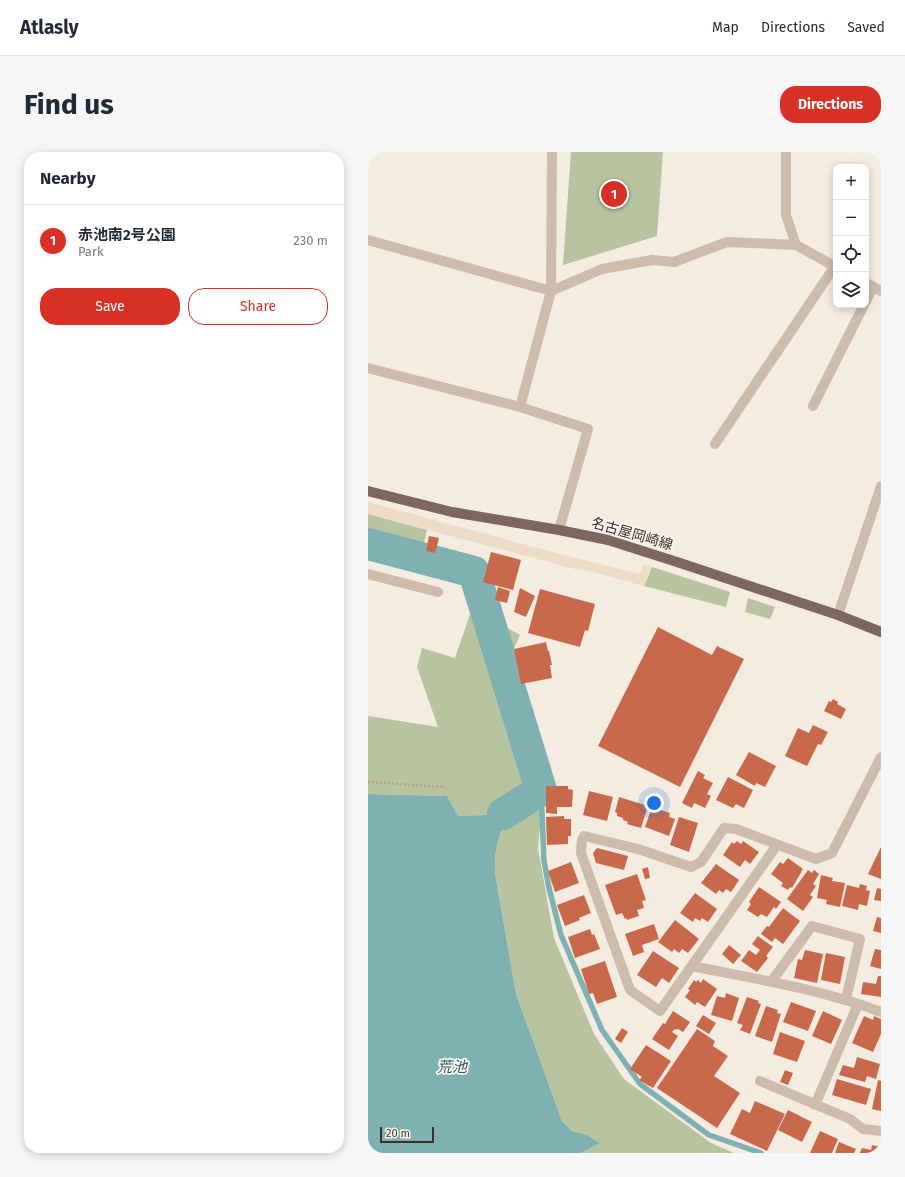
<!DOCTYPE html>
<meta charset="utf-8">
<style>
:root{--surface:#fff;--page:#f6f6f7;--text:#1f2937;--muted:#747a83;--line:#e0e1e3;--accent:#d93025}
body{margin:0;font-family:"Fira Sans","Noto Sans JP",sans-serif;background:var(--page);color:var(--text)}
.controls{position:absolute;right:12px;top:12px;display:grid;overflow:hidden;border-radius:8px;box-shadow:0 2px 10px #0003}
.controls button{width:36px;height:36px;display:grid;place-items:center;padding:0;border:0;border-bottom:1px solid var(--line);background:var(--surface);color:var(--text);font:20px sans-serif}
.scale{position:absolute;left:12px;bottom:10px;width:54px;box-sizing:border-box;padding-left:4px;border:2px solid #3b302b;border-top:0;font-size:11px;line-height:14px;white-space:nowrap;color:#3b302b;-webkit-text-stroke:3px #fbf5ee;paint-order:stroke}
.you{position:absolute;left:286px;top:651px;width:14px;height:14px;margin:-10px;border:3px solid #fff;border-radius:50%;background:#1a73e8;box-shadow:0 0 0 6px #1a73e833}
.badge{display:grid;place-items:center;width:26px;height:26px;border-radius:50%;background:var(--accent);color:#fff;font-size:13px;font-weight:700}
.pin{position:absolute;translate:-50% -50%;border:2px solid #fff;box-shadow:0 1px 4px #0006}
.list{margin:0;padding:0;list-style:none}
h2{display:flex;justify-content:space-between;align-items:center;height:52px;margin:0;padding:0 16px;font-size:17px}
h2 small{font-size:13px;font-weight:400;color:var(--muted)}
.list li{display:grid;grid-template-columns:26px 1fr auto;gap:12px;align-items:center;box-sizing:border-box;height:72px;padding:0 16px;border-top:1px solid var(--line)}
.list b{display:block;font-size:15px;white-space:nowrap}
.list p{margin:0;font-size:13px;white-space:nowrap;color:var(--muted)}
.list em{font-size:13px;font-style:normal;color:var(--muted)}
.actions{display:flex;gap:8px;padding:12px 16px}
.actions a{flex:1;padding:9px 0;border:1px solid var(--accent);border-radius:16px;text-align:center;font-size:14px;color:var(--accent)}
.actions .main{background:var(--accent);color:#fff}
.icon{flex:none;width:22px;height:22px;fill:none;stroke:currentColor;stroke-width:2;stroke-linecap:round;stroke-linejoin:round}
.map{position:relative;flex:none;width:513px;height:1001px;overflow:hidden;border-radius:16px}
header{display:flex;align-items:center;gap:24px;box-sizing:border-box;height:56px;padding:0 20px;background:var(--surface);border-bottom:1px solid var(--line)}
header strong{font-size:19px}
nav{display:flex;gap:22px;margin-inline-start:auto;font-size:14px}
.intro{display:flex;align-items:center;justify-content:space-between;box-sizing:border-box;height:96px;padding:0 24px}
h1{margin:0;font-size:28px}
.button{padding:10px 18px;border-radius:16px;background:var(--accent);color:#fff;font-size:14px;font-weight:700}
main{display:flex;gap:24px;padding:0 24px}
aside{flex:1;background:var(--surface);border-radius:16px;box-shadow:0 2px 10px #0003}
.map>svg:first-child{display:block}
</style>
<header>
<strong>Atlasly</strong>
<nav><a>Map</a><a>Directions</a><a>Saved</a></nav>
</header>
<div class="intro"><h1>Find us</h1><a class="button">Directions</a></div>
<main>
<aside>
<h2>Nearby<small></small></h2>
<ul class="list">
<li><span class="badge">1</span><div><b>赤池南2号公園</b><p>Park</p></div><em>230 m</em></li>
</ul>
<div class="actions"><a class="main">Save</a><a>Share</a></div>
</aside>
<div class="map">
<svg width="513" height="1001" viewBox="0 0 513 1001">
<rect width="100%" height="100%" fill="#f4ebe1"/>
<path fill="#b8c4a0" d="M203 0H295L289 84 195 113Z
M0 362 59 378 51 413 49 415 0 401Z
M284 415 362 440 358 455 276 434Z
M113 430 125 468 152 483 139 512 176 633 170 696 186 786 226 882 256 927 343 991 366 1001H213L232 991 219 983 204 979 194 969 148 842 127 721C126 699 130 685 139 666L132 660 117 663 90 664 79 644 0 642V564L70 575 49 515 54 496 87 506Z
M380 446 407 455 402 467 377 460Z"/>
<path fill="#ecdcc8" d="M0 350 181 399 272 422 276 412 284 415 276 434 218 418H211L0 362Z"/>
<path fill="#7fb0b2" d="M0 642 79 644 90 664 117 663 132 660 139 666C130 685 126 699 127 721L148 842 194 969 204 979 219 983 232 991 213 1001H0Z"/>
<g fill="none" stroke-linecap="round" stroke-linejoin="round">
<path stroke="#7fb0b2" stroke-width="5.5" d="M173 638 176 709 181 736 193 783 234 878 272 932 341 983 393 1001"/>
<path stroke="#7fb0b2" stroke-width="32" d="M0 392 106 420 173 638 135 662"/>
</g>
<path fill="#c8694b" d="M61 384 71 386 67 401 58 399Z
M123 400 153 408 145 438 115 430Z
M130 435 142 439 139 451 127 448Z
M152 436 167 444 158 465 146 460Z
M172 437 227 452 220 479 217 478 212 495 160 481Z
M290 475 344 503 349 494 376 507 312 635 230 594Z
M178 490 180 499H181L184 513H182L184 526 153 532 146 497Z
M465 547 470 550 469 552 478 557 473 567 456 559 461 549 463 550Z
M445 573 460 580 453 593 450 592 439 614 417 604 430 576 441 581Z
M381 600 408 614 397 635 388 631 387 634 368 623Z
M330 619 337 623 335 626 345 631 339 642 343 644 337 656 326 651 324 656 314 651Z
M360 625 385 638 376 656 368 652 365 656 348 648Z
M178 634H200V637L205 638 204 655H189V662L178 661Z
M221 639 245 645 239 669 215 663Z
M251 645 280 654 273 676 259 672 260 670 255 668V666L249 664V661L247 660Z
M284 655 302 661 301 665 307 667 301 684 277 675Z
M196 664V667H203V684H200V692L179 693 178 665Z
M311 665 330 671 321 700 302 693Z
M369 689 373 692 375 689 391 700 382 712 377 708 372 715 355 703 364 690 366 692Z
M513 695V727L500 722Z
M229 696 260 704 256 718 228 711 225 701Z
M420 706 435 717 424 736 422 735 420 738 413 734 415 731 403 722 412 710 415 712Z
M203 710 211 731 187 740 180 719Z
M348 712 371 728 363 740 358 737 355 741 351 738 348 742 333 731Z
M280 715 282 726 277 727 274 717Z
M440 718 444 721 446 718 451 722 445 732 448 734 442 743 445 745 435 759 419 747Z
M269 722 278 748 274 749 276 756 269 758 271 764 259 768V766L257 767 254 761 248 763 237 733Z
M453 723 465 726 464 729 477 731 472 755 458 752 459 748 449 746Z
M492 732 499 734 498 738 502 739 499 754 491 752 490 758 474 754 479 733 491 736Z
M391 735 413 750 408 757 406 755 399 765 393 762 390 765 379 758 383 752 381 750Z
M509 736 513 737V749L506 748Z
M327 741 349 757 340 770 334 766 332 769 327 766 325 770 312 761Z
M216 743 223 761 211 766 212 768 197 774 189 753Z
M415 756 432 769 415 792 407 786 404 790 393 782 399 774 401 775Z
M509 765 513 766V781L505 779Z
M307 768 331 787 320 801 314 797 311 801 306 797 304 800 290 790Z
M286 772 291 787 274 793 276 800 265 804 257 782Z
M222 777 224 783 226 782 232 797 207 806 200 785Z
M390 784 405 795 398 804 400 806 389 820 373 809 381 798 388 803 392 798 384 792Z
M361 793 373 803 365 812 354 802Z
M507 797 513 798V817L502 814Z
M437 798 455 802 449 831 426 826 430 807 434 808Z
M285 799 311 816 301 831 294 826 288 835 269 823Z
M458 801 477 805 472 832 453 828Z
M237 809 249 845 229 852 225 841 221 842 213 817Z
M510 824H513V845L493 842 495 830 508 832Z
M335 827 349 837 337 855 329 850 327 853 317 845 322 838 320 837 326 828 328 830 330 828 333 831Z
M358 841 371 846 364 869 343 863 349 844 357 846Z
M379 845 391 849 390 851 393 852 382 882 372 878 375 873 369 871Z
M423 850 448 859 440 879 415 870Z
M398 854 410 858 409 861 413 862 404 890 387 884Z
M305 859 322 870 315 880 310 877 309 878 307 877 304 880 310 884 301 898 284 887 295 871 297 872Z
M455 859 474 868 463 892 444 884Z
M335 863 348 871 341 882 328 874Z
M496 864 505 868 506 864 513 867V882L505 900 484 891Z
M254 876 260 880 253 891 247 887Z
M329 877 347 889 345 894 360 904 346 924 372 941 349 976 289 936Z
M412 880 437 889 429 910 405 902Z
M278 893 303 909 285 936 271 928 274 925 262 917Z
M489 905 512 912 508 927 499 924 497 930 471 923 475 913 486 916Z
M417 918 425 921 420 933 412 930Z
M469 927 503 937 498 953 464 943Z
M510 928 513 929V959L504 957Z
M387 949 417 962 399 999 362 982 374 957 382 961Z
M420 958 444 970 434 990 410 978Z
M452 979 470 987 464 1001H442Z
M471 990 488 997 486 1001H467Z
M504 993 513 995 511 1001H492L494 996 503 998Z"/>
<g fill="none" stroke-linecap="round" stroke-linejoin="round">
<path stroke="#b9a596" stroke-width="2.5" stroke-dasharray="2 2" stroke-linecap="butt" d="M0 630 77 635"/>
<path stroke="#cdbbac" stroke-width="10" d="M418 0V63L428 93 468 115
M0 88 183 139 234 117 284 108 306 110 359 90 428 93
M498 131 513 139
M498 149 505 135
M0 216 152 255 220 277 191 378
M445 254 496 153
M152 255 183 139 184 0
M347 292 467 114
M0 422 70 440
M470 463 513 334
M409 693 292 859 262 838 213 701 214 688 216 684 270 697 323 715 333 710 356 676 368 677 448 707 464 701 513 605
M324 814C388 827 452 837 513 860
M403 830 444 774 492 787 478 847
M392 929 482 967 495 977 513 979
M447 953 490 852"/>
<path stroke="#7d675c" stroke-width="10" d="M0 339 84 360 191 378 240 388 309 410 470 463 513 480"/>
</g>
<g text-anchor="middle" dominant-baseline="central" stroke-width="3.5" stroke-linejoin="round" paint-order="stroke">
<g font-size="14" fill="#3b302b" stroke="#fbf5ee">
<text transform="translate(264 382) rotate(16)">名古屋岡崎線</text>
</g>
<g font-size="15" font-style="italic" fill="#1f5a5e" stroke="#fbf5ee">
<text x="84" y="915">荒池</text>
</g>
</g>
</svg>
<div class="controls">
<button>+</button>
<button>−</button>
<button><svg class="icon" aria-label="locate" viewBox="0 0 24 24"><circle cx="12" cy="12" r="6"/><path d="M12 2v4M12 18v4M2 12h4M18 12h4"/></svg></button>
<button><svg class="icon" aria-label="layers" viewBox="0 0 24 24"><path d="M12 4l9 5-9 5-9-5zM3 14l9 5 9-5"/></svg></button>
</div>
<div class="scale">20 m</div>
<div class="you"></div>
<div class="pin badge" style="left:246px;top:42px">1</div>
</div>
</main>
